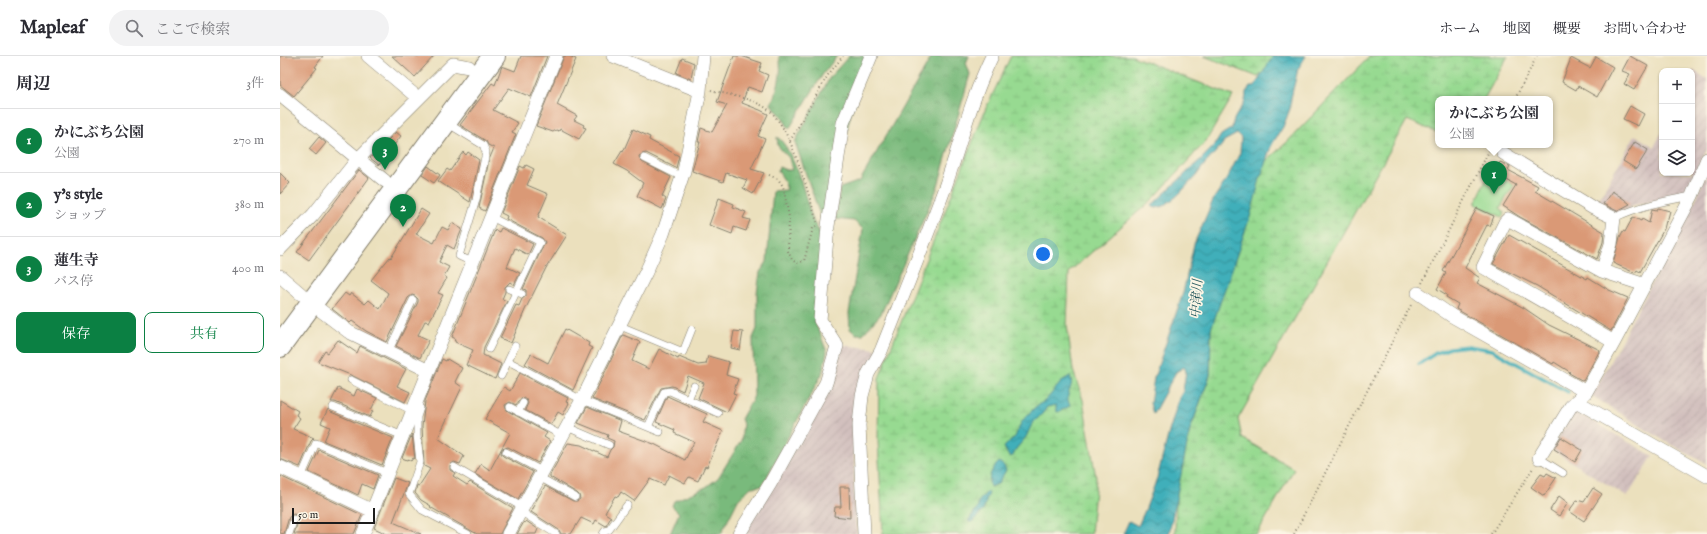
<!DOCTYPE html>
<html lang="ja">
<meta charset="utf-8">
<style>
:root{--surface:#fff;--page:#f2f2f3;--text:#2b2b33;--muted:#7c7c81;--line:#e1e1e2;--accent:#0b8043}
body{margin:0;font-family:"IM FELL English","Noto Serif JP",serif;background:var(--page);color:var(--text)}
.controls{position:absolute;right:12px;top:12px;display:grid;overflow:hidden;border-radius:8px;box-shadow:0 1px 3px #0004}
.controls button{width:36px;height:36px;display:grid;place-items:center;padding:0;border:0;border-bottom:1px solid var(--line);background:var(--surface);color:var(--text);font:20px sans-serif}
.scale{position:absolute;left:12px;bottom:10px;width:83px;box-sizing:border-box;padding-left:4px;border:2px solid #1c1c1c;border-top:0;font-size:11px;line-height:14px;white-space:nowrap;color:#1c1c1c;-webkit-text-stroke:3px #fcf5e5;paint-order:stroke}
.you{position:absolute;left:763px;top:198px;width:14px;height:14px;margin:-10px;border:3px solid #fff;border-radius:50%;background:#1a73e8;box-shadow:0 0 0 6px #1a73e833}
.badge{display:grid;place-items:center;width:26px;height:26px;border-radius:50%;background:var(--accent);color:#fff;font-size:13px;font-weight:700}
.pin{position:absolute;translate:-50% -33px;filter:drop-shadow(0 1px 2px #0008)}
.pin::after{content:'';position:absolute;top:21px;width:14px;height:12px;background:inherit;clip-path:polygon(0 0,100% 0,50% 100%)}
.popup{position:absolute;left:1155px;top:40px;width:118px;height:52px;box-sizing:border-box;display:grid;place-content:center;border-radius:8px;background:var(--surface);filter:drop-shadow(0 1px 3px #0005);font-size:13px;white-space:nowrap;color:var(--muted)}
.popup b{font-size:15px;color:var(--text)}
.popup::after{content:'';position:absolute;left:50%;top:100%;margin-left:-8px;border:8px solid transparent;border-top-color:var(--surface)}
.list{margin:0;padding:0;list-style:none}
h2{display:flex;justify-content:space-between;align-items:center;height:52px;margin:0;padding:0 16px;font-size:17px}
h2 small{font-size:13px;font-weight:400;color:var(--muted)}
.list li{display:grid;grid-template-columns:26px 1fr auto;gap:12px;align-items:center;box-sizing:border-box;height:64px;padding:0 16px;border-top:1px solid var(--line)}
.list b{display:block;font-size:15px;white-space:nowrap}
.list p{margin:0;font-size:13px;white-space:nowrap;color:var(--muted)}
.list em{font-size:13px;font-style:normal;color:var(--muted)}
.actions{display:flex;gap:8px;padding:12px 16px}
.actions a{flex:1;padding:9px 0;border:1px solid var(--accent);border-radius:8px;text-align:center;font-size:14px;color:var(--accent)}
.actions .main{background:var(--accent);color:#fff}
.icon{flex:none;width:22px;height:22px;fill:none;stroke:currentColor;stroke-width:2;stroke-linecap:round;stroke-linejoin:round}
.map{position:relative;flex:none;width:1427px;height:478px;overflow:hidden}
header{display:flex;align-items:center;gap:24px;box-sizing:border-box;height:56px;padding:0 20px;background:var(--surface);border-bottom:1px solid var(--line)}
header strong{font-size:19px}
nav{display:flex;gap:22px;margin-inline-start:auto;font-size:14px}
.search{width:280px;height:36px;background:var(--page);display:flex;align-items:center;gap:10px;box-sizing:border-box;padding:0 14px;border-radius:22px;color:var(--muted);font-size:15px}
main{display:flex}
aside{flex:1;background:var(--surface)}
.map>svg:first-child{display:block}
</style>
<header>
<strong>Mapleaf</strong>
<div class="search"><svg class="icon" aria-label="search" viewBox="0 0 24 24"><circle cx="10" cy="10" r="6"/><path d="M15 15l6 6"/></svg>ここで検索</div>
<nav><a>ホーム</a><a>地図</a><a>概要</a><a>お問い合わせ</a></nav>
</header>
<main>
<aside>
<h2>周辺<small>3件</small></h2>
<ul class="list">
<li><span class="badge">1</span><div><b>かにぶち公園</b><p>公園</p></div><em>270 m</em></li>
<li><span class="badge">2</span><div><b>y's style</b><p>ショップ</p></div><em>380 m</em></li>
<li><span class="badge">3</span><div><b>蓮生寺</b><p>バス停</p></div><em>400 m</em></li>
</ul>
<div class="actions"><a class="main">保存</a><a>共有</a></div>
</aside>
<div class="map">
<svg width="1427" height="478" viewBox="0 0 1427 478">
<defs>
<pattern id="industrial-furrows" width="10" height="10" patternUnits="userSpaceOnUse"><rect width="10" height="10" fill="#d1bfbd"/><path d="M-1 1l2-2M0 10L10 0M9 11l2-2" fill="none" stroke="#b3a4a2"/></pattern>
<pattern id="forest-crowns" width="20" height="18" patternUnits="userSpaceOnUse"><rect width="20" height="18" fill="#79ba7b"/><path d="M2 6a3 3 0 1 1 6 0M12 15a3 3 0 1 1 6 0" fill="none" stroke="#689f6a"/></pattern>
<pattern id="wetland-marsh" width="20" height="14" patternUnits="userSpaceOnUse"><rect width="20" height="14" fill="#97da91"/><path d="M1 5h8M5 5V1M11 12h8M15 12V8" fill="none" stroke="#82ba7c"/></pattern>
<pattern id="water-waves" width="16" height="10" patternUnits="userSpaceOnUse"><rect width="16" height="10" fill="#3fafba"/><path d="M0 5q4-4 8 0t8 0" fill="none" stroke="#348e96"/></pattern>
</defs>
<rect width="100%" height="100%" fill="#fcf5e5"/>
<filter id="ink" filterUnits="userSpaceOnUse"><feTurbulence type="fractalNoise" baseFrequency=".025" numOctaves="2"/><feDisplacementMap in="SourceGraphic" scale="8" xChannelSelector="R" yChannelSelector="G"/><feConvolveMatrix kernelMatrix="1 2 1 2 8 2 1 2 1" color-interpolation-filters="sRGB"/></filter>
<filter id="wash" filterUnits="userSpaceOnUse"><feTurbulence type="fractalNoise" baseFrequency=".012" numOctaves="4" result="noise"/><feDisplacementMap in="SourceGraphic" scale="16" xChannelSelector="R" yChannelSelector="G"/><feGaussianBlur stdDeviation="0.9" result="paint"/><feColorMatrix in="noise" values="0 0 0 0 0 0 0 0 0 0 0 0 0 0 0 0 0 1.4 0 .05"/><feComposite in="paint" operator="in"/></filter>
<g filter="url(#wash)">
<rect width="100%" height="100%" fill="#ebe0bd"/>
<path fill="url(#industrial-furrows)" d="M1413 14 1427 23V93L1407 138 1355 149 1336 159 1315 150 1355 79 1374 91 1382 76V117H1412V17Z
M1427 117V408L1388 387 1312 340 1417 141Z
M563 289 597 293 574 374V449L577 478H463L547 338Z
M1294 355 1373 400 1347 441 1271 393Z"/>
<path fill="url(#forest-crowns)" stroke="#4a6b4c" d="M499 0H557L543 18 509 73 503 62 491 48C498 32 503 17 499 0Z
M569 0H585L545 163 541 162 515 86 550 21Z
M652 0H689L686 7 690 18 657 133 601 258 583 278H576L570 273 569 257 583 173 574 165 555 163 560 132 580 125Z
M497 81C514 92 526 144 533 165L539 175 543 176 535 266 547 296 542 318 482 430 471 431 458 444 441 478H390L399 457 392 450 394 445 426 431 438 422 461 385 463 368 461 363 474 340 473 282 477 273V237L480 216 487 206 493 135 507 134 504 124 498 115 499 111 506 114H512L509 102 498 90Z"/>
<path fill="url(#wetland-marsh)" stroke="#5a7b56" d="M731 0H852L953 40 926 85 874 142 789 216 787 269 793 314 803 344 816 422 811 478H603L598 385 599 322 706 52Z
M924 0H1003L978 21Z
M1090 0H1228L1204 43H1158V77L1127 64 958 363 962 382 1014 413 977 478H895L896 443 902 408 910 374 930 319 931 273 946 141 1006 87Z"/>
<path fill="#97da91" stroke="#5a7b56" d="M1210 116 1234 129 1220 152 1225 156 1222 161 1195 148Z"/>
<path fill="url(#water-waves)" stroke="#2e666b" d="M993 0H1026L1018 13 1011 42 1010 53 1003 71 991 90 980 123 970 161 931 273 930 319 910 374 889 478H843L849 465 858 470 866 452 877 422 889 376 899 342 903 335 906 315 904 311 896 316 873 358 870 347 874 322 903 237 914 188 934 142 945 126 960 97 961 82 957 78 944 85 942 89 924 109 916 120 897 140 884 150 876 152 871 150 920 104 934 90 941 79 952 72C953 56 967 52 966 36L970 31H974Z
M790 320C795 330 786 336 788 344 788 346 790 348 790 350L778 356 776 355V349L767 351 763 357 752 368 746 381 736 393 733 400 729 401 724 391 735 381 742 365 755 351 766 344 783 324Z
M719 406 724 410 726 414 718 428 710 431C707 421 712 413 719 406Z
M708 435 709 437 703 455 692 466H690L688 465 698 451V446Z"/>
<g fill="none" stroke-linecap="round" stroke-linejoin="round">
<path stroke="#3fafba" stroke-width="3.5" d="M1139 308 1156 297 1170 292 1188 290 1212 294 1288 336"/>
</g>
<g id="blocks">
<path fill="#da9976" d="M0 0H43L35 11 37 12 14 40 0 29Z
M112 0H154L135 21Z
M241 0H267L251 41 229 32 213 54 238 67 232 76 236 78 205 155 199 152 209 104 214 92 208 89 206 85 180 69 212 27 215 29 222 10 235 15Z
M284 0H289L296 3 277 49 297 60 294 64 304 69 303 71 306 72 299 83 280 73 279 75 276 74 273 76 256 70Z
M454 0H461L482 7 479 15 488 19 482 36 468 31 462 47 480 54 488 58 478 80 485 83 471 113 484 117 473 138 463 132 467 124 446 117 443 126 412 115 420 86H418L421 72 432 76 447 49 437 46Z
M1350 0 1368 10 1354 34 1344 28 1350 18 1342 15Z
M1316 1 1333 11 1317 41 1298 30 1296 34 1282 26 1291 2 1310 12Z
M402 2 414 7 411 23 396 17Z
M1350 50 1364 58 1358 70 1343 63Z
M353 73 370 81 369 84 399 100 396 112 366 97 362 98 359 100 360 104 362 106 391 121 382 140 386 143 382 153 357 140 363 127 347 115 334 108 342 95 343 96Z
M116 76 121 80 99 109 90 102Z
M39 81 46 87 36 99 29 93Z
M1355 86 1368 94 1356 113 1343 105Z
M183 96 186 99 188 96 199 104 190 146 158 125 167 113 170 115Z
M1220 106 1230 110 1228 114 1258 130 1255 135 1324 176 1323 186 1317 203 1240 161 1223 150 1236 129 1223 122 1217 132 1211 129 1216 118 1214 117Z
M246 109 254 113 247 129 268 138 258 161 287 179 266 212 245 254 231 287 220 282 236 249 239 250 242 243 246 240V234L243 233 265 186 262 182 226 163 227 160 221 157 240 110 244 112Z
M148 110 160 119 154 127 142 119Z
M79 114 89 122 29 204 17 196Z
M0 117 10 127 0 138Z
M1332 135 1344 143 1350 148 1337 155 1323 148Z
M439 142 454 148 453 151 466 156 463 162 470 164 466 175 454 171 452 178 429 169Z
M1197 152 1214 160 1210 170 1207 169 1185 212 1200 222 1197 227 1244 252 1269 269 1320 294 1303 325 1289 317 1290 316 1274 306 1273 308 1176 253 1178 248 1166 241 1167 239 1157 233 1166 217 1163 215Z
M1378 152 1390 155 1387 166 1386 165 1384 173 1360 216 1357 214 1355 217 1333 207 1340 181 1343 175 1345 176 1353 161 1361 165 1362 163 1369 167 1372 153 1377 154Z
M141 153 149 158 136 178 154 187 162 171 168 174 172 167 182 173 174 193 167 189 159 206 169 211 164 220 167 222 158 237 163 239 149 266 145 265 138 279 149 284 140 302 116 290 138 246V243L135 240 132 239 128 242 107 286 86 275 72 265 70 267 52 253 65 237 69 240 71 237 85 248 89 244 100 253 108 237 91 224 110 201 111 202Z
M221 172 253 188 248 199 235 192 227 211 240 217 234 229 230 226 225 231V236L222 243 227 245 204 291 203 299 221 308 215 323 186 309 193 294 175 286 176 283 172 281 215 174 219 176Z
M1229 179 1307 223 1308 221 1329 234 1348 242 1331 275 1257 230 1213 208Z
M285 273 309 287 308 290 312 292 293 334 245 308 251 298 268 307Z
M454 275 463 276 460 294 451 292Z
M343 279 360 286 352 305 369 313 379 293 398 303 399 301 418 309 426 308 428 300 449 306 446 319 458 323 453 337 456 338 447 356 418 342 424 327 408 320 403 335 392 330 381 332 365 364 312 343Z
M58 284 77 297 80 290 126 313 117 330 130 336 125 346 73 320 38 306 45 295 48 297Z
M162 303 166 305 167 303 182 312 175 326 182 331 158 382 184 400 180 408 174 406 170 409V414L175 417 173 420 187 429 190 426 233 452 220 478H197L150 451 151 450 141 444 135 437 137 429 139 430 150 413 144 410 142 370 145 345Z
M240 317 288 342 286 346 289 347 283 359 278 356 271 368 245 354 248 347 245 342 240 343 236 349 230 346 225 349 226 353 228 355 267 377 264 381 270 385 258 407 228 391 222 393 221 397 223 400 253 416 238 443 195 418 201 408 210 414 230 377 205 363 224 331 230 335Z
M58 332 74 340 77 333 97 342 91 354 93 355 90 361 55 346H51Z
M387 340 427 358 423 366 443 375 427 411 425 410 418 425 409 421 405 427 389 419 384 429 370 423 354 445 341 436 338 441 335 440 325 457 331 461 326 470 316 464 314 468 301 462 291 478H281L279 474 251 456 255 449 254 448 265 430 293 445H297L300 443 299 439 297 437 270 421V419L288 387 301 389 327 401 330 394 333 391 334 385 327 382 328 379 298 367 307 351 341 365 338 375 374 388 405 404 414 386 394 377 395 374 376 366Z
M0 344 18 355 16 359 20 362 13 373 34 382 31 385 20 411 0 403Z
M48 353 51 356 113 382 102 409 44 385 50 371 41 367Z
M132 378 135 403 133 402 131 405 128 403 127 404 122 402Z
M1281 381 1302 394 1295 406 1274 393Z
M39 394 98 419 93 433 82 428 78 439 29 416Z
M1267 417 1276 422 1264 440 1251 431 1261 418 1265 420Z
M0 420 82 459 74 478H14L19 462 17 459 13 458 9 461 4 478 0 477Z
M114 422 128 427 113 466 141 478H107L94 472Z
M560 431H569L570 462 554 460 555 451H561Z
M1313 432 1322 438 1304 465 1289 455 1297 444 1304 446Z
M1279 440 1288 447 1279 460 1270 454Z
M246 465 258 473 256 478H237L244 466 245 467Z"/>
</g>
</g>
<g filter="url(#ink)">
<use href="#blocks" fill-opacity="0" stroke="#847e6c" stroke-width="1"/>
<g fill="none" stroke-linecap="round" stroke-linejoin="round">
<g stroke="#847e6c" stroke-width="8">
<path id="lane" d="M167 67 203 89 206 96 196 144 179 200 192 206
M364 102 402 121
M1334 162C1359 150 1384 145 1412 140
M229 233 242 238
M338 269 403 296 412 273
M235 290 228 305 302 344 380 376
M209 293 260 186 211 161
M108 296 133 244
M221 320 228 305
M71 324 133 355
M408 343 414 330
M53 351 123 380
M230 351 277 377 281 382
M140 352 137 361V379L140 406 129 438 142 454 188 478
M238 356 243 347
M287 371 329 389
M368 371 384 336 390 335 438 357
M226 396 262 415
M1259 402 1283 417
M174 411 242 451
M21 421 36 387 107 417
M259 421 295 441
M240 455 276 478
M9 478 14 463
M323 478 325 475 329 474 347 449"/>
</g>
<g stroke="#847e6c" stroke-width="14">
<path id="street" d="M88 0 138 42
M420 35 423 0
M0 39 105 125
M1223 97 1313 152 1334 162 1331 188 1322 215
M0 193 33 159 77 104 173 8 189 11
M0 220 21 238
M1138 237 1172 260 1306 336
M31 247 69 276 149 315
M1334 286 1203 211 1225 166 1228 163 1322 215 1365 229
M1296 345 1427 420
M1259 402 1291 350 1306 336 1334 286 1412 140 1427 103
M0 411 93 455
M83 478 276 0
M228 478 302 344 366 216 383 178 404 115 420 35 333 0
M459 478 490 428 546 327 557 290 540 264 548 170 563 67 591 0
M584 478 579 369 582 340 588 318 601 295C622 242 644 188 664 134 680 89 691 43 712 0"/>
</g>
<g stroke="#847e6c" stroke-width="24">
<path id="highway" d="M0 290 214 0"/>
</g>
<path stroke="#847e6c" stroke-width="2" stroke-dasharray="1 3" stroke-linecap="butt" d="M431 34C449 39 471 42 486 52 511 68 528 138 537 166
M1235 43 1257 0
M510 85 548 19 563 0
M489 119 498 123 503 130 509 161 508 195 512 204 517 207 524 205 533 172 536 170
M1142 227 1212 89
M1014 478 1132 247
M1211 478 1253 412"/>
<use href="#lane" stroke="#fff" stroke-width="7"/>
<use href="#street" stroke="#fff" stroke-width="13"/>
<use href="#highway" stroke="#fff" stroke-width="22"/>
</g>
</g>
<g text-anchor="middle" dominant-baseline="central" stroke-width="3.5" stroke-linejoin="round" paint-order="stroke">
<g font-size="13" font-style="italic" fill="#2c5e63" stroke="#fcf5e5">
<text transform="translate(917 243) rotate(-86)">中津川</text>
</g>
</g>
</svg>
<div class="controls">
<button>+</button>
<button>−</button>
<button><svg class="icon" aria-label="layers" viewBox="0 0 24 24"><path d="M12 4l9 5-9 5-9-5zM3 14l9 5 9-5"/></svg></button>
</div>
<div class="scale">50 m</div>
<div class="you"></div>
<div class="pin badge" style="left:1214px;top:138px">1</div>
<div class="popup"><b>かにぶち公園</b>公園</div>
<div class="pin badge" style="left:123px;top:171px">2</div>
<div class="pin badge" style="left:105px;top:114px">3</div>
</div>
</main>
